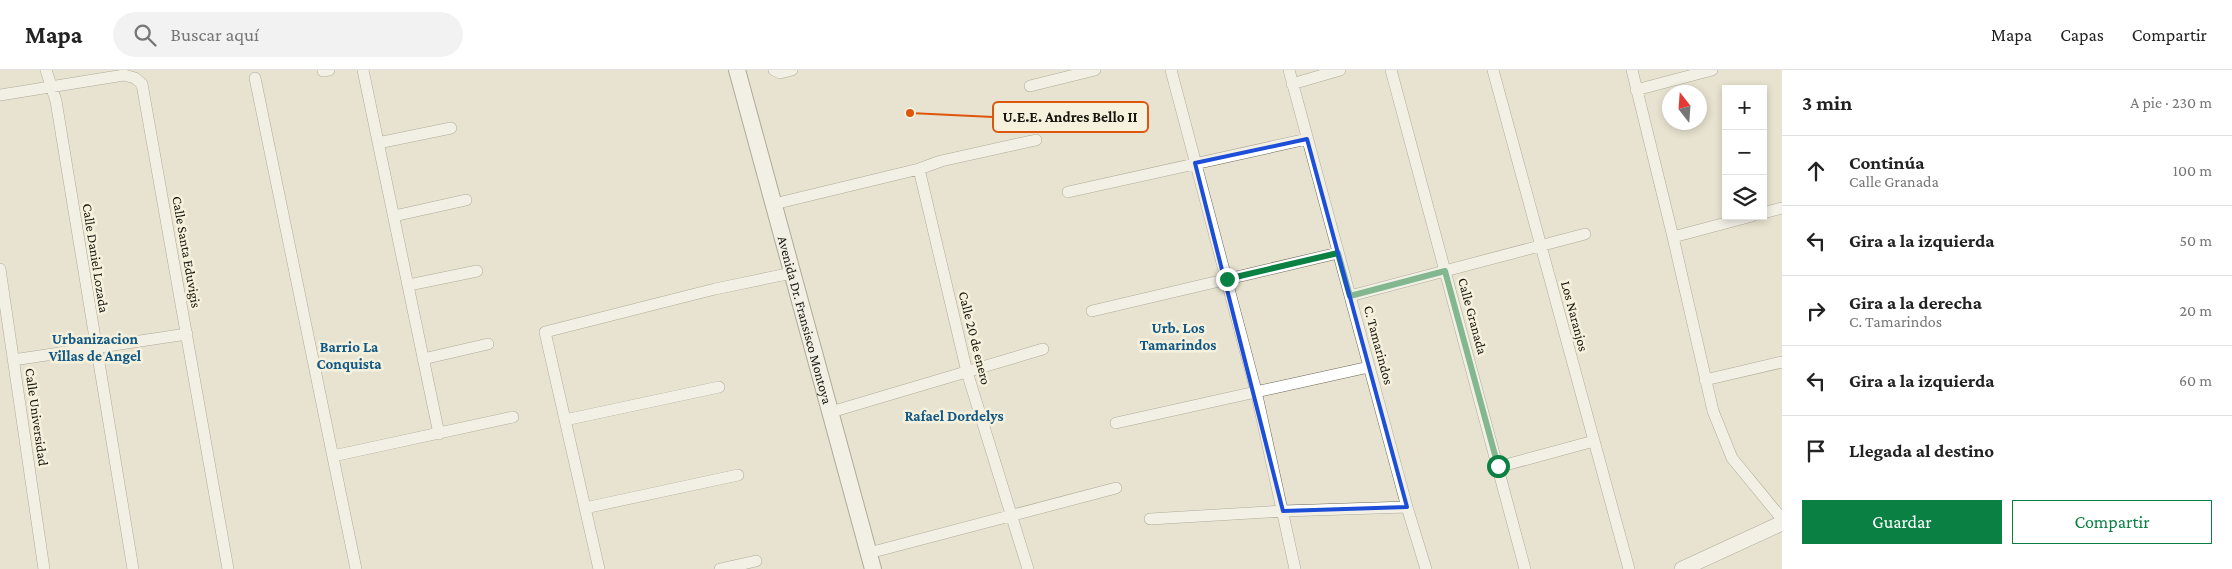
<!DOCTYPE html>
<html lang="es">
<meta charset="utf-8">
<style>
:root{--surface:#fff;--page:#f2f2f2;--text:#222;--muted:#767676;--line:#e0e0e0;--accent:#0b8043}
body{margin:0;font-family:"Crimson Pro",serif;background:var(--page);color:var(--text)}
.controls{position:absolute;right:15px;top:15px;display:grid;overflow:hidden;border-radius:0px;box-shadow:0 2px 8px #0003}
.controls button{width:45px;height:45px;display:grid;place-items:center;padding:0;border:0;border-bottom:1px solid var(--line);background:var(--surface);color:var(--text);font:25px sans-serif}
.compass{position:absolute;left:1662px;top:15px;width:45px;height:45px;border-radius:50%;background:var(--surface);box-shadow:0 2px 8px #0003;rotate:343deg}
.stop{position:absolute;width:15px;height:15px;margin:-11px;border:4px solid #0b8043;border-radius:50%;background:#fff}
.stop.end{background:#0b8043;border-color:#fff;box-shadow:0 1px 5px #0008}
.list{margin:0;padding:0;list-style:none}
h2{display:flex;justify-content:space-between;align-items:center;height:65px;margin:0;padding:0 20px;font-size:21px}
h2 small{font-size:16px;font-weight:400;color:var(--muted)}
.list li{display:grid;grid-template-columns:32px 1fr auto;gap:15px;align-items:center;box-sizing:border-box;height:70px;padding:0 20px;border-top:1px solid var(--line)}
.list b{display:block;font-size:19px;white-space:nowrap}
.list p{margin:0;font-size:16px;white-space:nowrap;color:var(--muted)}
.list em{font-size:16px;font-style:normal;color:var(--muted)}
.actions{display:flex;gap:10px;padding:15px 20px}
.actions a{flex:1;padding:11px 0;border:1px solid var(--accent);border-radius:0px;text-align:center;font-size:18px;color:var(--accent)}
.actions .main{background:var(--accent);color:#fff}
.icon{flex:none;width:28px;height:28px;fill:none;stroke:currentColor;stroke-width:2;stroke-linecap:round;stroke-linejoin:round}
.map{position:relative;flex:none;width:1782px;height:499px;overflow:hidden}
header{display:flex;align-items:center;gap:30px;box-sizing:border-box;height:70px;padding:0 25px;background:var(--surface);border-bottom:1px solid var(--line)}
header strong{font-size:24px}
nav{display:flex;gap:28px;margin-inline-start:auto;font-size:18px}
.search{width:350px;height:45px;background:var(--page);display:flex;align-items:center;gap:12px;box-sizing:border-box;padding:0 18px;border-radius:28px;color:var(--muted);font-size:19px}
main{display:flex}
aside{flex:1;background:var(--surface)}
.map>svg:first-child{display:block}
</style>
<header>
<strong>Mapa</strong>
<div class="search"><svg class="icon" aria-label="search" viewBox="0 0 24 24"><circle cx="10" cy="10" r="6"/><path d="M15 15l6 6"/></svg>Buscar aquí</div>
<nav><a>Mapa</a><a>Capas</a><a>Compartir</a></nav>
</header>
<main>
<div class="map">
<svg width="1782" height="499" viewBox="0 0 1782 499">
<rect width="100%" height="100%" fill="#e8e3d0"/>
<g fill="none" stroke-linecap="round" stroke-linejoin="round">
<g stroke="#6b6656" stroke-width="12">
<path id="minor" d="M46 0 56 31 133 499
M363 0 439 364
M774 0 780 3 792 0
M1171 0 1256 321 1295 499
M1289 0 1407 437 1426 499
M1391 0 1525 499
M1493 0 1629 499
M1632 0 1673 167 1713 341 1732 388 1782 449
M323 1 329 0
M255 8 356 499
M1292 14 1340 0
M1030 16 1095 0
M1636 20 1712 0
M0 25 124 5 135 8 142 14 228 499
M378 73 451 58
M919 99 967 302 1028 499
M1068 122 1307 69
M774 134 919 99 941 91 1036 70
M1763 143 1782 138
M394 146 466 130
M1673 167 1752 146
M0 199 44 499
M409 215 477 201
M1350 226 1585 164
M1092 241 1338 183
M423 289 488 274
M13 290 187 264
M1705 310 1782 292
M831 342 1043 279
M565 350 719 317
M1116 353 1369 297
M333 386 513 347
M1498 397 1594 371
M585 438 738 405
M1150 449 1283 441 1407 437
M869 483 1116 418
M599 499 545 262 715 219 792 203
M720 499 756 491"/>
</g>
<g stroke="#6b6656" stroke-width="16">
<path id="tertiary" d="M1682 499 1782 453"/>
</g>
<g stroke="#6b6656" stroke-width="18">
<g id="secondary">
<path id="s1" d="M737 0 873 499"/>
</g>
</g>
<use href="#minor" stroke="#fff" stroke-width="11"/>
<use href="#tertiary" stroke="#fff" stroke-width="15"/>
<use href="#secondary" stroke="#fff" stroke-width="16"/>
</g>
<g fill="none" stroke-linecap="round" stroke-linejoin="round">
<path stroke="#0b8043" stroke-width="6" d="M1227 209 1338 183 1350 226 1445 201 1498 396"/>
</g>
<path d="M0 0H1782V499H0ZM1307 69 1407 437 1283 441 1195 93Z" fill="#e8e3d0" fill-opacity=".55" fill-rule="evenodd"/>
<path fill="none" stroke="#1d4ed8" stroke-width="4" stroke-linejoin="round" d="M1307 69 1407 437 1283 441 1195 93Z"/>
<g text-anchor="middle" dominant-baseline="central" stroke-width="5" stroke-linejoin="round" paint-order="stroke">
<g font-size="14" fill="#16150e" stroke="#f5f1dd">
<text transform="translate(187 182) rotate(80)">Calle Santa Eduvigis</text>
<text transform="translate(96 188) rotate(81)">Calle Daniel Lozada</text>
<text transform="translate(1473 246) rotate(75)">Calle Granada</text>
<text transform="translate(1575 246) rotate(75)">Los Naranjos</text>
<text stroke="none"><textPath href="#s1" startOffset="259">Avenida Dr. Fransisco Montoya</textPath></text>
<text transform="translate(975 268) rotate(76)">Calle 20 de enero</text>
<text transform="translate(1379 275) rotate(75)">C. Tamarindos</text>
<text transform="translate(37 347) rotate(82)">Calle Universidad</text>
</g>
<g font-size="15" font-weight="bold" fill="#115886" stroke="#f5f1dd">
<text x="1178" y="258">Urb. Los<tspan x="1178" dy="17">Tamarindos</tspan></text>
<text x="95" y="269">Urbanizacion<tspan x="95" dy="17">Villas de Angel</tspan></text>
<text x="349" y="277">Barrio La<tspan x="349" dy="17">Conquista</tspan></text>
<text x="954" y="346">Rafael Dordelys</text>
</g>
</g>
<path fill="none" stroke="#de560c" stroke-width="2" d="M910 43L993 47"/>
<circle fill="#de560c" stroke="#f5f1dd" stroke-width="2" cx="910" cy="43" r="5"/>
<rect fill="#f5f1dd" stroke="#de560c" stroke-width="2" x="993" y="32" width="155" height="30" rx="5"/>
<g font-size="15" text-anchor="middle" font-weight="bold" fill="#16150e">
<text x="1070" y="52">U.E.E. Andres Bello II</text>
</g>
</svg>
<div class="controls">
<button>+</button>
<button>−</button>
<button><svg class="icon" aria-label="layers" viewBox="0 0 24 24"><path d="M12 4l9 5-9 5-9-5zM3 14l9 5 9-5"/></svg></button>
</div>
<svg class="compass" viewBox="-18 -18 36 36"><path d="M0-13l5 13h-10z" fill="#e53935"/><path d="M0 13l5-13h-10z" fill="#767676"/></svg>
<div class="stop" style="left:1498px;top:396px"></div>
<div class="stop end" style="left:1227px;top:209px"></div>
</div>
<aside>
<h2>3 min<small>A pie · 230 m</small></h2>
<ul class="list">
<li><svg class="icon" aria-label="ahead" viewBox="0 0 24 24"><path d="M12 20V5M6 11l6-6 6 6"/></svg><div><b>Continúa</b><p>Calle Granada</p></div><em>100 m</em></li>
<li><svg class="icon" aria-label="left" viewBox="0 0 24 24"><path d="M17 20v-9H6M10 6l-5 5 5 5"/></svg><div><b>Gira a la izquierda</b></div><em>50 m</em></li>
<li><svg class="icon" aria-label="right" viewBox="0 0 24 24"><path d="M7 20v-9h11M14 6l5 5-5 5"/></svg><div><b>Gira a la derecha</b><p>C. Tamarindos</p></div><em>20 m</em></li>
<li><svg class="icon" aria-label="left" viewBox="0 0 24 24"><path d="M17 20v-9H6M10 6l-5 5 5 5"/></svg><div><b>Gira a la izquierda</b></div><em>60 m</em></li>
<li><svg class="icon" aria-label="arrive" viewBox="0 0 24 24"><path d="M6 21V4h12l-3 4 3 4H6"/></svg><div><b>Llegada al destino</b></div></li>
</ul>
<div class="actions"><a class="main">Guardar</a><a>Compartir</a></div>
</aside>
</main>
